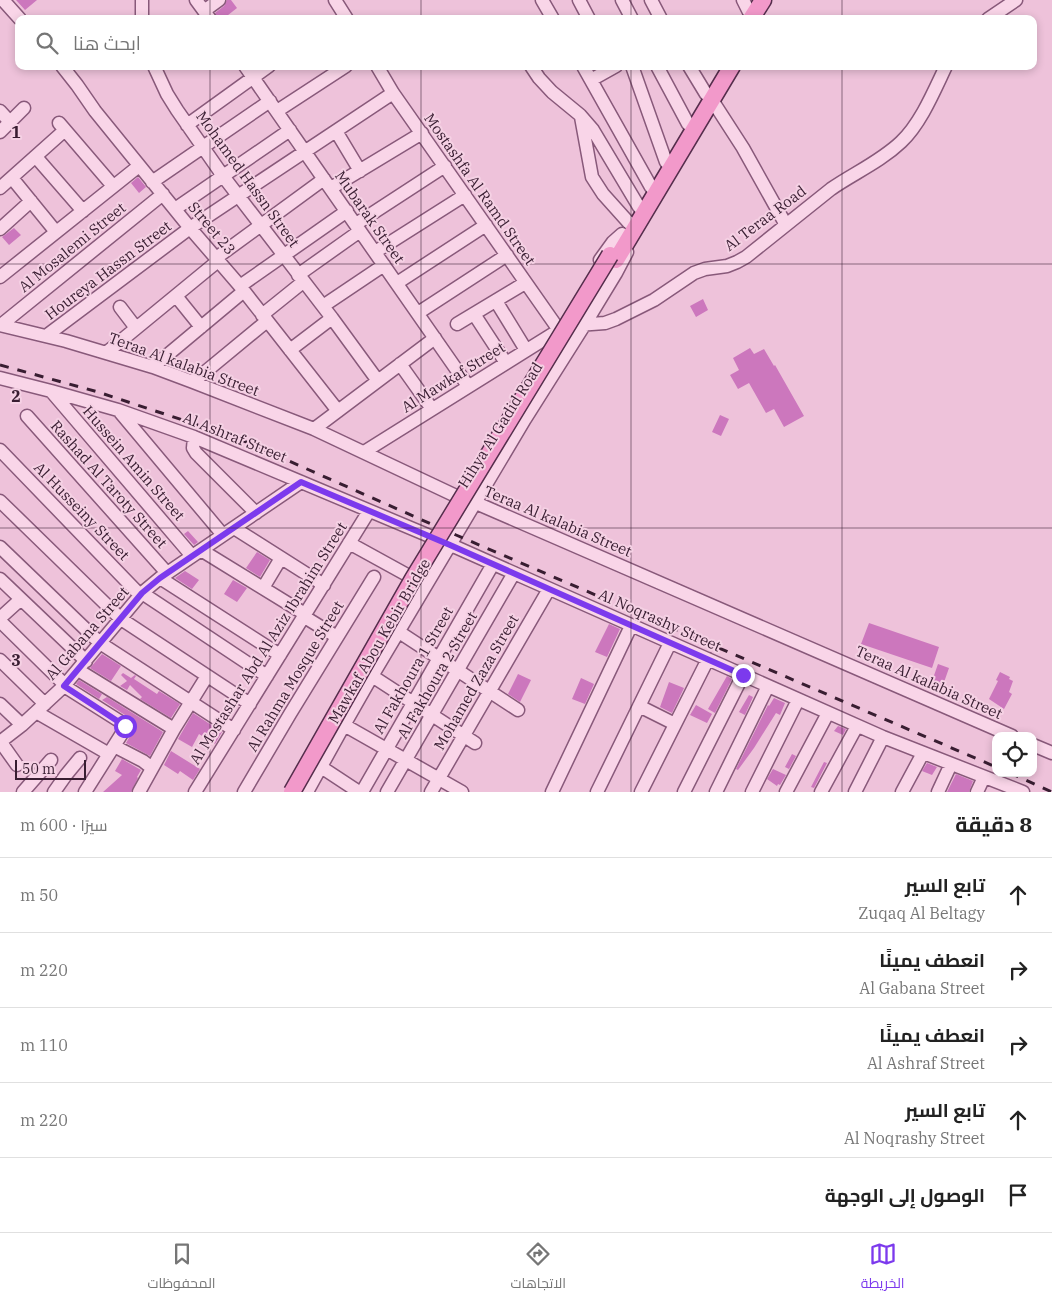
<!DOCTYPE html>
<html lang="ar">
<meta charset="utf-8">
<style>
:root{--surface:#fff;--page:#f2f2f2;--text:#222;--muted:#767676;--line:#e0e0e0;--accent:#7c3aed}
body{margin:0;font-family:"IBM Plex Serif",Cairo,serif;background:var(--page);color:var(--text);direction:rtl}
.controls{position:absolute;right:15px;bottom:15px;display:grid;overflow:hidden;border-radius:10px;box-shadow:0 2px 8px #0003}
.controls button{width:45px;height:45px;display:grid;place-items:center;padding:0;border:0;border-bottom:1px solid var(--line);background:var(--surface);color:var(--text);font:25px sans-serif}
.scale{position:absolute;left:15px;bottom:12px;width:71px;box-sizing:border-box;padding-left:5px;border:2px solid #381d31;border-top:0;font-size:14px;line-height:18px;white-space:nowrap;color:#381d31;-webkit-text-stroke:4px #f5d1e4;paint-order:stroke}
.stop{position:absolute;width:15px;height:15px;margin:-11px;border:4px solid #7c3aed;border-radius:50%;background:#fff}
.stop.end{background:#7c3aed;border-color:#fff;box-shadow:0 1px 5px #0008}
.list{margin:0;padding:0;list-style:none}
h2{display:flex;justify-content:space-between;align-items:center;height:65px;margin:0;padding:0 20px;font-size:21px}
h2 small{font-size:16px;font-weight:400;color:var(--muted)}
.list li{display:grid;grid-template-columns:32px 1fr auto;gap:15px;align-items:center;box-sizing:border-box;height:75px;padding:0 20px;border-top:1px solid var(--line)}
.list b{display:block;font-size:19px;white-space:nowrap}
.list p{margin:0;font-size:16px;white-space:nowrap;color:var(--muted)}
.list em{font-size:16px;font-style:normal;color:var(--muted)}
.icon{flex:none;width:28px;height:28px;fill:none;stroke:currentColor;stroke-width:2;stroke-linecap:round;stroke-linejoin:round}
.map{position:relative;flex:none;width:1052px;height:792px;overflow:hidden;direction:ltr}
.search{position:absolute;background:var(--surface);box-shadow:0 2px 8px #0003;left:15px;right:15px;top:15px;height:55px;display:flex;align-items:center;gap:12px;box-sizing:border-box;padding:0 18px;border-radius:10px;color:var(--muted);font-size:19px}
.sheet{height:440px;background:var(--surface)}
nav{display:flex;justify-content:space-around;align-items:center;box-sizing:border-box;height:70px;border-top:1px solid var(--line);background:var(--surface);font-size:14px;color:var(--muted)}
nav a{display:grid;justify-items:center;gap:2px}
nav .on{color:var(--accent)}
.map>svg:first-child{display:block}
</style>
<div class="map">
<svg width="1052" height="792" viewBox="0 0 1052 792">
<rect width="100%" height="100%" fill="#eec2da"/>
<path fill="#cc77bd" d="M16 0H37L25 10Z
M227 0H231L237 8 223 19H218L215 13 224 6Z
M138 177 146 187 139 193 131 183Z
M14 228 21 235 9 245 2 237Z
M703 299 708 310 696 317 690 306Z
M750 348 754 354 764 349 774 366 775 365 804 416 784 427 774 409 766 413 749 383 738 389 730 375 739 370 733 358Z
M720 415 729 419 721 436 712 432Z
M188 531 198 542 194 545 184 534Z
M257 552 270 560 260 577 246 568Z
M185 571 199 580 192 589 175 578Z
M233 580 247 588 237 602 224 594Z
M869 623 939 647 932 668 861 644Z
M609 624 620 629 607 657 595 652Z
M102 654 121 666 111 681 90 668Z
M938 664 949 668 942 688 931 684Z
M1000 672 1010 677 1009 679 1013 681 1009 692 1012 694 1004 709 989 699 998 681 996 680Z
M123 673 131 678 135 675 136 676 134 679 157 694 159 691 180 704 171 718 140 699 142 697 130 685 127 690 120 686 127 681 121 675Z
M518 674 531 680 520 702 508 694Z
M727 676 732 679 715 713 708 709Z
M581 678 594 684 585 704 572 699Z
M79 680 102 694 99 699 76 684Z
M669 682 684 688 672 713 660 707Z
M749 695 753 697 745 715 739 712Z
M107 697 163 732 150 756 126 743 133 731 134 726 133 723 128 717 102 700Z
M774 698 785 703 780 715 776 713 754 748 738 770 736 769 768 705 769 706Z
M696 705 712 714 707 723 690 715Z
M193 713 222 732 215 744 199 734 192 747 178 739Z
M838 726 846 729 843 735 834 731Z
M171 751 200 769 193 780 180 771 178 774 164 765Z
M792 754 796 756 789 769 785 767Z
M122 759 141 770 137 777 138 778 131 792H103L122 775 115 771Z
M824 762 827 763 814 788 811 787Z
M927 763 937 767 932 775 922 771Z
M773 769 786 775 780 785 778 784 777 786 767 779Z
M956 774 973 781 969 792H947Z"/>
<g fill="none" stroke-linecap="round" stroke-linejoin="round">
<g stroke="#88597a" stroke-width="15">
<path id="minor" d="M3 0 20 19
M142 0V19
M196 0 210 19
M335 0 347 19
M542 0 553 19
M579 0 589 19
M622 0 632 19
M651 0 661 19
M743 0 752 18
M204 11 219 0
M988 19 1016 0
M62 66 77 85 95 111 190 228 240 286 338 411
M154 66 167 94 177 110 223 176 332 318 378 381
M245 66 468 386
M377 66 393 93 559 330
M531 66 539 78 552 92 580 115 593 130 639 207
M583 66 651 187
M632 66 666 162
M657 66 688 124
M689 66 706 94
M591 80 616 66
M712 100 743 148 786 225
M0 111 10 122
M277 111 346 66
M581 117 592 177 603 194 629 223
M59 123 113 186
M187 125 269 66
M336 131 360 171
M0 132 24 108
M36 157 83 211
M12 178 56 232
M152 182 270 101
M0 188 65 130
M331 188 422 133
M175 209 290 130
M356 224 445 166
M0 229 31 201
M375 252 465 195
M216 258 324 179
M600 260 613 242 622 234
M298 275 360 231
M0 277 139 166
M397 283 486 225
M240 286 347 211
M176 296 201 327
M496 301 526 350
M323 306 384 265
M120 307 136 328
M418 313 507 255
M474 314 506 363
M262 315 303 282
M457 324 525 283
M0 325 66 341 153 367 193 382 314 429 456 496 476 503 1012 736
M1 325 163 194
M46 336 190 228 238 196 393 93
M290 350 332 318
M106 353 218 261
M400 364 432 409
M153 367 244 291
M0 378 51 391 118 410 194 437 451 545 883 737 1023 792
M193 382 267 321
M51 391 192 556
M119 411 223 535
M27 416 167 573
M314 429 435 338
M194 437 193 448 196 453 256 513
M0 450 140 595
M364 452 559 330 578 325 605 323 616 319 654 300 694 273 705 269 727 266 737 262 746 257 831 189C854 173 880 162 901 142 921 123 934 91 946 66
M0 501 121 619 250 704
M234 528 324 585
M349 543 409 576
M0 547 100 643 234 730
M201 550 305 614
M160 578 280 655
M0 579 86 661
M263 588 281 558
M142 593 267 676
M303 616 337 637
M0 618 21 599
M0 621 65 685
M399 632 518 710
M0 660 45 704
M78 670 174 729
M372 676 475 743
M64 686 124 724 126 727 85 792
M0 704 22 725
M639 706 675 724
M36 712 109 754
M344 725 462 792
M0 741 17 765
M0 742 22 725 64 686 142 593 160 578 301 482
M1033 745 1052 753
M114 746 143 761 152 768
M321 767 359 792
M23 792 51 760
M54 792 66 775 80 758
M139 792 174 729 207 676
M195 792 369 511
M244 792 290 714 374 577
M307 792 344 725 372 676 525 419 585 324 616 273 627 252
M362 792 493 564
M387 792 514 573
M431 792 549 589
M552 792 631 626
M597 792 670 643
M641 792 708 659
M684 792 743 675
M716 792 768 686
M752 792 798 700
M786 792 828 713
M821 792 857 726
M855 792 883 737
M902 792 923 753
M938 792 951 764
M977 792 984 777"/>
</g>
<g stroke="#552d4c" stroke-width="19">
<path id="major" d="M751 19 763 0
M616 260 732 66"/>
</g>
<use href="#minor" stroke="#f9d5e8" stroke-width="12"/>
<use href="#major" stroke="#f299ca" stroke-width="16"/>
<path stroke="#381d31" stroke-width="3" stroke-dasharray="9 9" stroke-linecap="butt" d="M0 365 98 392 237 438 456 535 996 767
M1010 773 1052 792"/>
<g stroke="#552d4c" stroke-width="19" stroke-linecap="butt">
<path id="major-bridge" d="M292 792 413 579 610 255"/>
</g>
<use href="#major-bridge" stroke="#f299ca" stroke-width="16"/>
</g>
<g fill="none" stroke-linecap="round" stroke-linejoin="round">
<path stroke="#7c3aed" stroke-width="6" d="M125 726 64 686 142 593 160 578 301 482 450 545 743 675"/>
</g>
<path fill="none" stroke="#381d31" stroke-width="1" stroke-opacity="0.55" d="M210 0V19M421 0V19M631 0V19M842 0V19M210 66V792M421 66V792M631 66V792M842 66V792M0 264H1052M0 528H1052"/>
<g text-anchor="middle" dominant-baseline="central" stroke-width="4" stroke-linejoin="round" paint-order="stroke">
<g font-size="15" fill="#381d31" stroke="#f5d1e4">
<text transform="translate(248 179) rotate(54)">Mohamed Hassn Street</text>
<text transform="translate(480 189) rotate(55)">Mostashfa Al Ramd Street</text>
<text transform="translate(370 217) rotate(55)">Mubarak Street</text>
<text transform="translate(765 218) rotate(-37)">Al Teraa Road</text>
<text transform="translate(212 228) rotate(50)">Street 23</text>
<text transform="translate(72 247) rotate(-39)">Al Mosalemi Street</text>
<text transform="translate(108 270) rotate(-37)">Houreya Hassn Street</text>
<text transform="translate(184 364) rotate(20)">Teraa Al kalabia Street</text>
<text transform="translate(453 377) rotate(-32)">Al Mawkaf Street</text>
<text transform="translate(500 425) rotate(-58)">Hihya Al Gadid Road</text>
<text transform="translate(235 437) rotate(22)">Al Ashraf Street</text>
<text transform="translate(134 463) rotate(49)">Hussein Amin Street</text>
<text transform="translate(109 484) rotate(48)">Rashad Al Taroty Street</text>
<text transform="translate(82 511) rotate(46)">Al Husseiny Street</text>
<text transform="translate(558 521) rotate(23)">Teraa Al kalabia Street</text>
<text transform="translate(660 620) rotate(24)">Al Noqrashy Street</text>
<text transform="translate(87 633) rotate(-49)">Al Gabana Street</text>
<text transform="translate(379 641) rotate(-60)">Mawkaf Abou Kebir Bridge</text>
<text transform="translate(268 643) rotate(-58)">Al Mostashar Abd Al Aziz Ibrahim Street</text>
<text transform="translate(413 670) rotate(-60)">Al Fakhoura 1 Street</text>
<text transform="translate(437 675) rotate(-60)">Al Fakhoura 2 Street</text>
<text transform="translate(295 676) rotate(-59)">Al Rahma Mosque Street</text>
<text transform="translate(476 682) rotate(-60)">Mohamed Zaza Street</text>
<text transform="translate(929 682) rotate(24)">Teraa Al kalabia Street</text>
</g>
</g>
<g font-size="16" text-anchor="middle" font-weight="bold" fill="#381d31" stroke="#f5d1e4" stroke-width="4" stroke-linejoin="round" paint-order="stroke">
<text x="16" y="138">1</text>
<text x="16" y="402">2</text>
<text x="16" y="666">3</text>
</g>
</svg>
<div class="controls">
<button><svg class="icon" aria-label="locate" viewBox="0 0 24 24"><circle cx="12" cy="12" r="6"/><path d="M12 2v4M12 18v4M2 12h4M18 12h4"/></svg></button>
</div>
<div class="scale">50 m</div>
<div class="stop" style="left:125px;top:726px"></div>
<div class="stop end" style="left:743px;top:675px"></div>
<div class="search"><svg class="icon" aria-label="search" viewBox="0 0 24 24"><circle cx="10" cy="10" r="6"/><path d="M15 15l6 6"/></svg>ابحث هنا</div>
</div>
<section class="sheet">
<h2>8 دقيقة<small>سيرًا · 600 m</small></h2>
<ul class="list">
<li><svg class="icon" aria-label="ahead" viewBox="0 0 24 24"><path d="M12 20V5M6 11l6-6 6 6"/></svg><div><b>تابع السير</b><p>Zuqaq Al Beltagy</p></div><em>50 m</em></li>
<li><svg class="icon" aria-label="right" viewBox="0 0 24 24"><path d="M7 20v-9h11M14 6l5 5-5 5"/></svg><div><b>انعطف يمينًا</b><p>Al Gabana Street</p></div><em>220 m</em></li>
<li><svg class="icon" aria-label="right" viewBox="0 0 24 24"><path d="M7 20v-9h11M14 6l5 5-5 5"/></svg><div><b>انعطف يمينًا</b><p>Al Ashraf Street</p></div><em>110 m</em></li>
<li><svg class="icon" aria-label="ahead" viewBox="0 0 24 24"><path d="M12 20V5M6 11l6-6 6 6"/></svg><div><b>تابع السير</b><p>Al Noqrashy Street</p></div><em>220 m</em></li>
<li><svg class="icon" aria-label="arrive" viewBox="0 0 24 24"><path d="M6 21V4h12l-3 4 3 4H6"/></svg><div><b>الوصول إلى الوجهة</b></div></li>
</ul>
</section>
<nav>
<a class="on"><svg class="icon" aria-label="map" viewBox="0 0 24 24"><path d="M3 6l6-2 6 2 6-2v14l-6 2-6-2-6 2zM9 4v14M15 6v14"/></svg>الخريطة</a>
<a><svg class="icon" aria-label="directions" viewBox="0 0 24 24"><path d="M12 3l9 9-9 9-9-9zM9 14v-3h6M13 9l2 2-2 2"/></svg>الاتجاهات</a>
<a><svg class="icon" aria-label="saved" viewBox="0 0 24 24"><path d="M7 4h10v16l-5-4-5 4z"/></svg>المحفوظات</a>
</nav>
